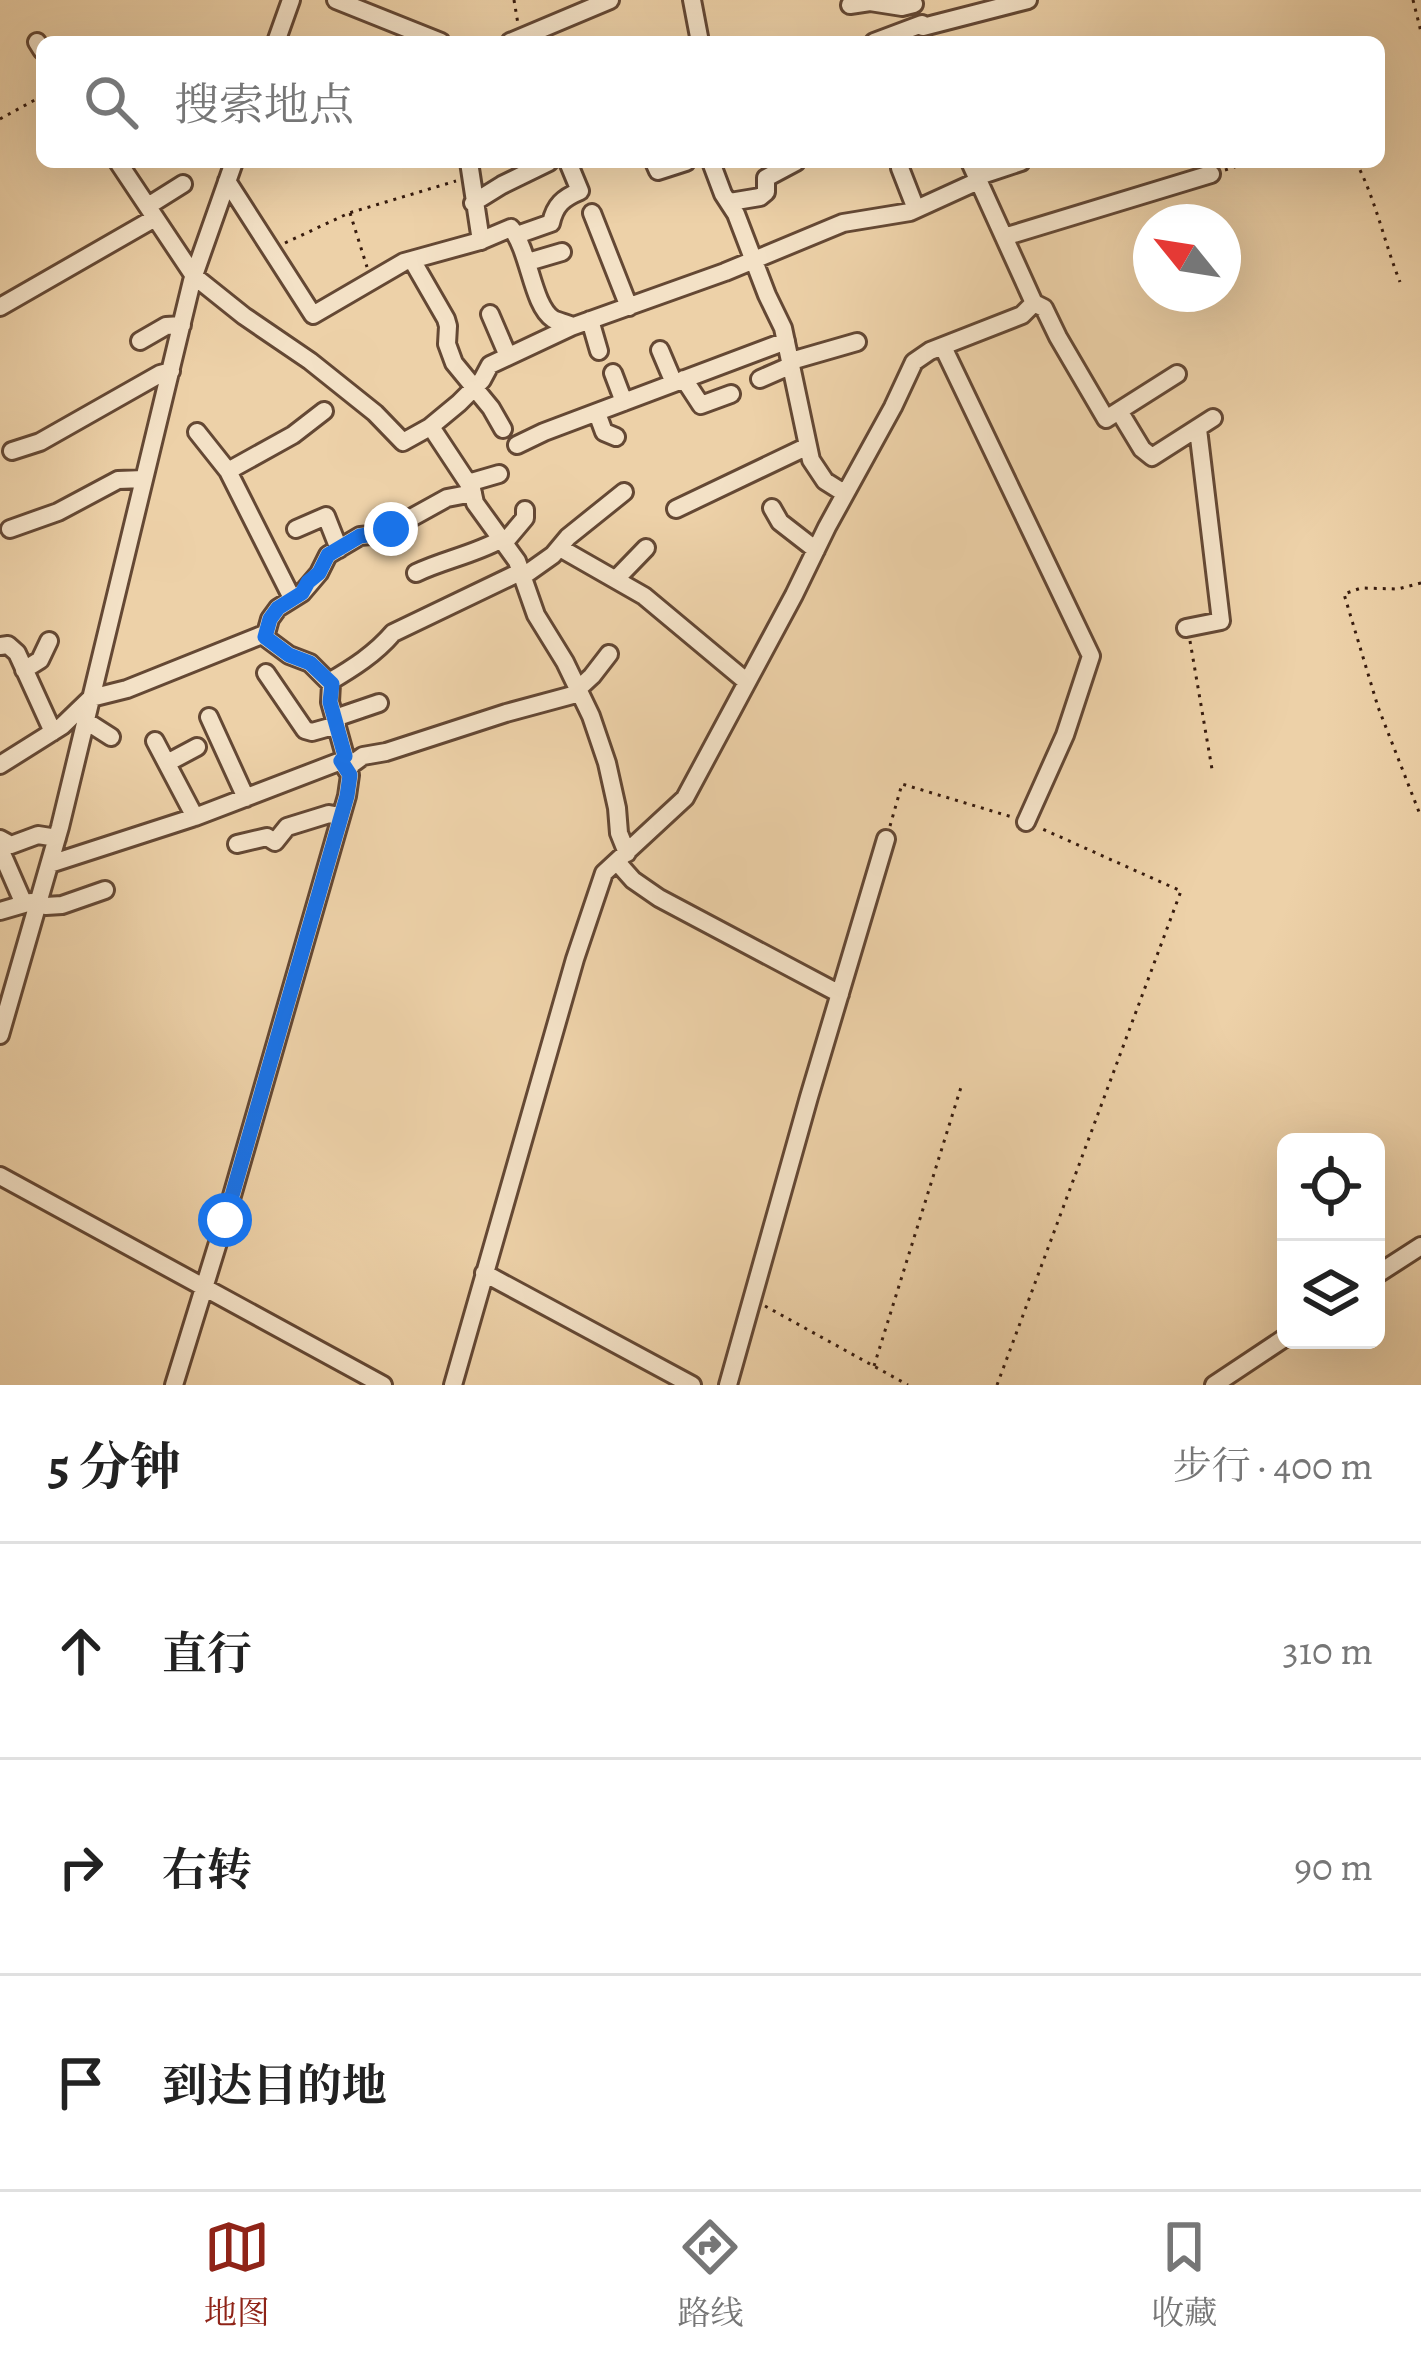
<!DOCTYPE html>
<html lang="zh">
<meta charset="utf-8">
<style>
:root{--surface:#fff;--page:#f2f2f2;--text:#222;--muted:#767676;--line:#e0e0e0;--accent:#8f2418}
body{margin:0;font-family:Alegreya,"Noto Serif SC",serif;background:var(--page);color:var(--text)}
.controls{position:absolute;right:36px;bottom:36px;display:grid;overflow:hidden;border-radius:18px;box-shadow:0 12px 48px #0002}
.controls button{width:108px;height:108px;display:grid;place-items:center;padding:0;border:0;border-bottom:3px solid var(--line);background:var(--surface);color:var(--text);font:60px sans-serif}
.compass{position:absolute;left:1133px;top:204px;width:108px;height:108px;border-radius:50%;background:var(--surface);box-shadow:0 12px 48px #0002;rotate:300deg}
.stop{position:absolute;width:36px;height:36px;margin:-27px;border:9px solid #1a73e8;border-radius:50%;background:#fff}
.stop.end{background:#1a73e8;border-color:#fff;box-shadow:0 3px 12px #0008}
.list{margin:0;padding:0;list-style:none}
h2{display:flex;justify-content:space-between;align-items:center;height:156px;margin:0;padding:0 48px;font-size:51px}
h2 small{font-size:39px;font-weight:400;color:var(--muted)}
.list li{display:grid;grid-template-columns:78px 1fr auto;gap:36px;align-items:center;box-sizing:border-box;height:216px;padding:0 48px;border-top:3px solid var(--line)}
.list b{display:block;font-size:45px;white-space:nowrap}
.list em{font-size:39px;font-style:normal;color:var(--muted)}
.icon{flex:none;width:66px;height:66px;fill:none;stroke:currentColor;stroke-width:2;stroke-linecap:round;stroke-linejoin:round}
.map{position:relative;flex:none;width:1421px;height:1385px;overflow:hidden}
.search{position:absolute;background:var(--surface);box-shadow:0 12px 48px #0002;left:36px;right:36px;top:36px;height:132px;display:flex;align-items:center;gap:30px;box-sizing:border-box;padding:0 42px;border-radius:18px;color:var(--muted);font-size:45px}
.sheet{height:804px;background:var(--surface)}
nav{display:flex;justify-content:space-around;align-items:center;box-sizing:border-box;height:168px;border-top:3px solid var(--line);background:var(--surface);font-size:33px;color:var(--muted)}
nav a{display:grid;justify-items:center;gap:6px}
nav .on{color:var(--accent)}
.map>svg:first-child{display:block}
</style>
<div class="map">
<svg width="1421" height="1385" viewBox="0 0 1421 1385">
<rect width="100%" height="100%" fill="#edd1a8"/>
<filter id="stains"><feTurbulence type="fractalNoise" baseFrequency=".00167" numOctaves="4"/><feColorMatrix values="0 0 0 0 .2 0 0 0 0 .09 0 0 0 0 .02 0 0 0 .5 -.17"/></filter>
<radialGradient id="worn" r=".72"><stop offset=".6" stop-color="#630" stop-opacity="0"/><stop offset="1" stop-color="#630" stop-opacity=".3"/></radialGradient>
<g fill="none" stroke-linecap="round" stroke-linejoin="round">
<g stroke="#644834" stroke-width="22">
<path id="minor" d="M336 0 441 42
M692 0 700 42
M850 5 870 2 902 7 914 4
M923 27 1028 0
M37 42 42 50
M276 42 291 0
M510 42 610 0
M874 42 922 24
M118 162 194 276 244 316 310 361 375 413 403 442 430 427 459 403 482 380 490 365 571 327 725 272 843 223 910 212 978 181
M469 162 481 241
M654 162 658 171 686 162
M711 162 723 194 736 214 767 295 783 328 811 460 825 481 844 493
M902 162 900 168 916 209
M976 177 1021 162
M227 181 313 315 404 262 480 241 511 228C530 252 532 305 553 319 555 320 570 325 573 326
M730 202 760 197 766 192V178L796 162
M473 203 502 185 549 162
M148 206 183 184
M592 213 629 307
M517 235 551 223C555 205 563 198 580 191L568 162
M1004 237 1211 174
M412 260 446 319 448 326 447 344 454 363 491 408 503 429
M528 262 562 252
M1034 303 1044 308 1058 337 1106 419 1177 374
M0 307 155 218
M490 314 508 356
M590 320 599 351
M140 341 166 326 182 325
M943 347 1091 656 1065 735 1026 822
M660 350 674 383
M791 361 857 342
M613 373 624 402
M684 379 701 405 731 394
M760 379 792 365
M1119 411 1142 449 1152 457 1213 418
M597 413 604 432 616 437
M431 427 472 489 475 503 517 561 536 615 565 662 591 716 607 763 617 808 619 833 627 853
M197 432 228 471 292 598
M517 445 544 432 786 341
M12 451 40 442 160 374 171 371
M228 471 293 435 324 411
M468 483 499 474
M772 508 780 522 816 550
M676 509 808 446
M10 529 58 512 118 480 144 479
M296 529 326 516 339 549
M504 543 525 518V510
M560 548 644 596 747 682
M416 573C443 560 472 555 500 540
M522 577 553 555 568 537 624 492
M617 578 646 548
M1186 628 1221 621 1198 429
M265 637 270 619 278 608 302 593 319 573 328 555 360 536 382 534 447 498 473 493
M0 646 8 645 17 653 53 732
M24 670 40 660 49 641
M266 673 305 730 312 732 337 725
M329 682C353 668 375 654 393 633L520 572
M578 689 592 676 609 654
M209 717 246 798
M335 718 379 703
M86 721 111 737
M155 741 195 817
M167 763 197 747
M0 765 62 726 91 698 127 689 262 635 289 655 310 663 331 684 330 702 345 756 341 761
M348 771 352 764 363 756 386 752 506 713 580 693
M0 839 11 845 38 835 57 838
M237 844 267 837 275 842 287 827 329 814 340 816
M0 849 24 904
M617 862 633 880 659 898 840 994
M50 864 195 817 341 761 350 775 347 796 225 1220 174 1385
M0 911 31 902 46 906 62 905 105 890
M0 1035 60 827 192 281 234 162
M0 1176 383 1385
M484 1273 692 1385
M1376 1275 1421 1246
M453 1385 575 959 604 873 685 798 794 595 827 527 893 407 914 362 930 351 1022 315 1034 303 970 162
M728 1385 809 1097 886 839
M1214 1385 1286 1337"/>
</g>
<path stroke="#371b0e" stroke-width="3" stroke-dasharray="3 6" stroke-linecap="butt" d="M514 0 518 24
M1413 0 1421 32
M0 119 42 96
M1356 162C1376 200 1384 242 1400 282
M1225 170 1250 162
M350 213 367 267
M285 243 349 213 456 181
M1421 583 1398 589 1361 588 1344 594 1378 707 1421 817
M1190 641 1212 769
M890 826 902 784 1012 817
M765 1306 908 1385
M874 1366 962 1084
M997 1385 1181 891 1038 827"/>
<use href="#minor" stroke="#f3e1c6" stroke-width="16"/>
</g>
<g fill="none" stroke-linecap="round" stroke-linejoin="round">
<path stroke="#1a73e8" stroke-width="15" d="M225 1220 347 796 350 775 341 761 345 756 330 702 332 684 310 663 289 655 265 637 270 619 278 608 302 593 308 582 319 573 328 555 360 536 382 533 391 529"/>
</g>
<rect width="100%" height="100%" filter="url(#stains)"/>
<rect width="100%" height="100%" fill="url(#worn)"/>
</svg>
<div class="controls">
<button><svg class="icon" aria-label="locate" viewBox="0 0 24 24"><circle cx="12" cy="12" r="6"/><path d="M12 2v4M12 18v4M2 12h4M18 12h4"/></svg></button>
<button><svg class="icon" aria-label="layers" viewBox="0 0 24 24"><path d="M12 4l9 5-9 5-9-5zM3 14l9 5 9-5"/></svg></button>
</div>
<svg class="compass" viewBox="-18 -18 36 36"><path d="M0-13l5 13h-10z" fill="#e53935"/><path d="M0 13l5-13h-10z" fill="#767676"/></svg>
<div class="stop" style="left:225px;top:1220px"></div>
<div class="stop end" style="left:391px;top:529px"></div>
<div class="search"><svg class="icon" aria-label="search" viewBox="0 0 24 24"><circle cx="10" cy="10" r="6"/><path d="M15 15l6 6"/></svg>搜索地点</div>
</div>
<section class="sheet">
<h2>5 分钟<small>步行 · 400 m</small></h2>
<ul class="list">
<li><svg class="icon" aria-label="ahead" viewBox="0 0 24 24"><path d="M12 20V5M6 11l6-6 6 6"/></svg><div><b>直行</b></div><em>310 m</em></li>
<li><svg class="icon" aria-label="right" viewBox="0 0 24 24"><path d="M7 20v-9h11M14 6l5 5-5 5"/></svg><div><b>右转</b></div><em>90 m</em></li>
<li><svg class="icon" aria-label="arrive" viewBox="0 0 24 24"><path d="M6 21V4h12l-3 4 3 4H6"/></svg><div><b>到达目的地</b></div></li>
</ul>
</section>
<nav>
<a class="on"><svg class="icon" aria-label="map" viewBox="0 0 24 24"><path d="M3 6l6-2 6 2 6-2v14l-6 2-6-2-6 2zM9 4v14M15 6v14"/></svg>地图</a>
<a><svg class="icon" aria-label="directions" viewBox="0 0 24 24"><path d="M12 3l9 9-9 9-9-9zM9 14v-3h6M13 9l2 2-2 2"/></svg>路线</a>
<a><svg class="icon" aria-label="saved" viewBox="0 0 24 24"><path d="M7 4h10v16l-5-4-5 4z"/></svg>收藏</a>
</nav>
